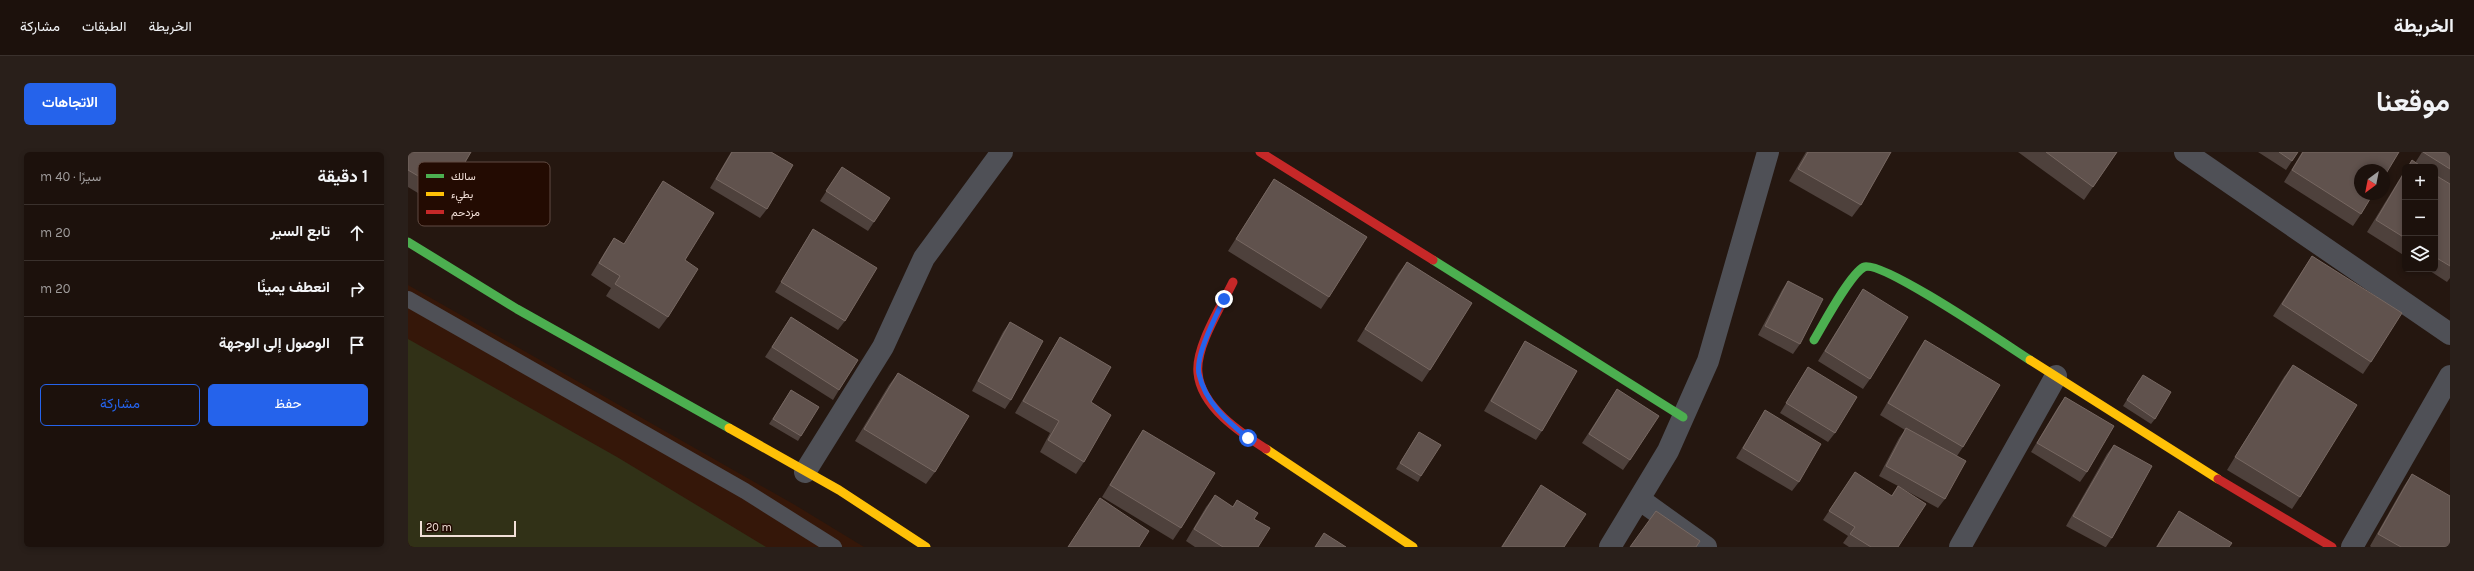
<!DOCTYPE html>
<html lang="ar">
<meta charset="utf-8">
<style>
:root{--surface:#1c110c;--page:#291f1a;--text:#f1f3f6;--muted:#a09d9d;--line:#3a312d;--accent:#2563eb}
body{margin:0;font-family:Karla,Vazirmatn,sans-serif;background:var(--page);color:var(--text);direction:rtl}
.controls{position:absolute;right:12px;top:12px;display:grid;overflow:hidden;border-radius:6px;box-shadow:0 2px 6px #0003}
.controls button{width:36px;height:36px;display:grid;place-items:center;padding:0;border:0;border-bottom:1px solid var(--line);background:var(--surface);color:var(--text);font:20px sans-serif}
.compass{position:absolute;left:1946px;top:12px;width:36px;height:36px;border-radius:50%;background:var(--surface);box-shadow:0 2px 6px #0003;rotate:212deg}
.scale{position:absolute;left:12px;bottom:10px;width:96px;box-sizing:border-box;padding-left:4px;border:2px solid #f2e0d8;border-top:0;font-size:11px;line-height:14px;white-space:nowrap;color:#f2e0d8;-webkit-text-stroke:3px #230b02;paint-order:stroke}
.stop{position:absolute;width:12px;height:12px;margin:-9px;border:3px solid #2563eb;border-radius:50%;background:#fff}
.stop.end{background:#2563eb;border-color:#fff;box-shadow:0 1px 4px #0008}
.list{margin:0;padding:0;list-style:none}
h2{display:flex;justify-content:space-between;align-items:center;height:52px;margin:0;padding:0 16px;font-size:17px}
h2 small{font-size:13px;font-weight:400;color:var(--muted)}
.list li{display:grid;grid-template-columns:26px 1fr auto;gap:12px;align-items:center;box-sizing:border-box;height:56px;padding:0 16px;border-top:1px solid var(--line)}
.list b{display:block;font-size:15px;white-space:nowrap}
.list em{font-size:13px;font-style:normal;color:var(--muted)}
.actions{display:flex;gap:8px;padding:12px 16px}
.actions a{flex:1;padding:9px 0;border:1px solid var(--accent);border-radius:6px;text-align:center;font-size:14px;color:var(--accent)}
.actions .main{background:var(--accent);color:#fff}
.icon{flex:none;width:22px;height:22px;fill:none;stroke:currentColor;stroke-width:2;stroke-linecap:round;stroke-linejoin:round}
.map{position:relative;flex:none;width:2042px;height:395px;overflow:hidden;direction:ltr;border-radius:6px}
header{display:flex;align-items:center;gap:24px;box-sizing:border-box;height:56px;padding:0 20px;background:var(--surface);border-bottom:1px solid var(--line)}
header strong{font-size:19px}
nav{display:flex;gap:22px;margin-inline-start:auto;font-size:14px}
.intro{display:flex;align-items:center;justify-content:space-between;box-sizing:border-box;height:96px;padding:0 24px}
h1{margin:0;font-size:28px}
.button{padding:10px 18px;border-radius:6px;background:var(--accent);color:#fff;font-size:14px;font-weight:700}
main{display:flex;gap:24px;padding:0 24px}
aside{flex:1;background:var(--surface);border-radius:6px;box-shadow:0 2px 6px #0003}
.map>svg:first-child{display:block}
</style>
<header>
<strong>الخريطة</strong>
<nav><a>الخريطة</a><a>الطبقات</a><a>مشاركة</a></nav>
</header>
<div class="intro"><h1>موقعنا</h1><a class="button">الاتجاهات</a></div>
<main>
<div class="map">
<svg width="2042" height="395" viewBox="0 0 2042 395">
<rect width="100%" height="100%" fill="#251710"/>
<path fill="#351709" d="M0 133 387 353 456 395H0Z"/>
<path fill="#313117" d="M0 187 209 305 358 395H3L0 392Z"/>
<g fill="none" stroke-linecap="round" stroke-linejoin="round">
<path stroke="#4f5056" stroke-width="16" d="M0 147 337 339 426 395"/>
<path stroke="#4f5056" stroke-width="22" d="M1777 0 2042 182
M397 320 475 195 516 106 594 0
M1231 347 1298 395
M1202 395 1260 299 1300 209 1360 0
M1552 395 1648 224
M1944 395 2042 224"/>
<path stroke="#4caf50" stroke-width="9" d="M0 90 109 157 321 276
M1025 108 1275 265
M1406 188C1415 173 1442 122 1456 115 1473 107 1600 194 1622 208"/>
<path stroke="#ffc107" stroke-width="9" d="M1622 208 1810 327
M321 276 431 338 518 395
M858 297 1005 395"/>
<path stroke="#c62828" stroke-width="9" d="M852 0 1025 108
M825 130C814 153 787 195 790 221 793 255 833 281 858 297
M1810 327 1924 395"/>
</g>
<path fill="#4e413c" d="M0 0 39 41 30 53 0 35Z
M323 0H363L359 57 352 66 302 36Z
M1398 0H1483L1453 53 1444 65 1381 29Z
M1610 0H1709L1676 48Z
M1850 0H1890L1878 18Z
M1894 0H1991L1953 62 1945 74 1876 30Z
M2014 0H2042V126L2039 130 2019 117H2027V15H1999L2004 8 2007 11Z
M434 15 466 70 460 79 412 49Z
M1997 18V104L1959 80Z
M866 27 921 145 913 157 820 99 858 39Z
M255 29 277 108 260 165 251 177 198 144 203 136 183 123 198 98 206 86 216 92 247 41Z
M405 77 437 169 430 178 367 140 399 87Z
M1904 104 1963 210 1955 222 1865 164 1896 116Z
M999 110 1022 218 1014 230 949 189 990 122Z
M1380 129 1392 192 1385 202 1350 183 1374 138Z
M1455 137 1462 227 1455 237 1410 209 1449 146Z
M383 165 431 238 425 248 357 205Z
M602 170 603 248 597 257 564 239 595 180Z
M652 185 683 250 676 310 668 322 632 300 642 281 607 261 644 198Z
M1517 188 1555 295 1549 304 1537 347 1530 356 1493 336 1490 395H1441L1435 391 1440 384 1415 368 1447 320 1483 344 1490 334 1471 324 1491 286 1497 278 1472 263 1509 200Z
M1117 189 1134 279 1128 288 1076 259 1111 199Z
M1885 213 1892 345 1884 357 1819 318 1876 225Z
M1400 215 1427 281 1420 290 1372 261 1394 225Z
M490 221 527 320 518 332 447 289 481 233Z
M1731 228 1747 267 1743 272 1715 254Z
M1209 237 1222 308 1215 318 1174 291Z
M383 238 393 284 390 289 361 272Z
M1657 245 1679 320 1672 330 1623 300 1650 255Z
M1357 258 1391 330 1384 339 1328 306 1351 268Z
M735 278 773 376 765 388 694 345 727 290Z
M1011 280 1013 324 1010 330 988 317Z
M1706 293 1704 386 1698 395H1697L1658 374 1699 302Z
M2004 322 2042 395H1963L1962 394 1996 334Z
M1133 333 1156 395H1093L1127 343Z
M807 343 824 355 829 348 846 367 850 395H787L778 389 798 355Z
M692 346 731 395H660Z
M1771 359 1821 395H1748L1763 371Z"/>
<path fill="#60524d" stroke="#776862" d="M0 0H63L39 41 0 18Z
M324 0H363L385 13 359 57 308 27Z
M1400 0H1483L1453 53 1390 17Z
M1638 0H1709L1685 35Z
M1871 0H1890L1884 9Z
M1895 0H1991L1976 25V18H1952V42H1965L1953 62 1884 18Z
M2015 0H2042V17Z
M2004 8 2014 15H2000Z
M434 15 482 46 466 70 418 39Z
M1997 19V86L1968 68Z
M2027 23 2042 32V114L2027 105Z
M866 27 959 85 921 145 828 87Z
M255 29 306 61 277 108 290 117 260 165 207 132 212 124 191 111 206 86 216 92Z
M405 77 469 116 437 169 373 130Z
M1904 104 1994 161 1963 210 1874 152Z
M999 110 1064 151 1022 218 957 177Z
M1380 129 1415 147 1392 192 1357 174Z
M1455 137 1500 165 1462 227 1417 199Z
M383 165 450 208 431 238 364 195Z
M602 170 635 189 603 248 570 229Z
M652 185 703 215 683 250 703 263 676 310 640 288 651 269 615 249Z
M1517 188 1592 233 1555 295 1480 251Z
M1117 189 1169 219 1134 279 1083 249Z
M1885 213 1949 253 1892 345 1827 305Z
M1400 215 1449 245 1427 281 1378 251Z
M490 221 561 264 527 320 456 277Z
M1735 223 1763 240 1747 267 1719 248Z
M1209 237 1251 264 1222 308 1181 282Z
M383 238 411 255 393 284 365 267Z
M1657 245 1706 274 1679 320 1629 291Z
M1357 258 1413 292 1391 330 1335 296Z
M1498 276 1558 309 1537 347 1478 314Z
M735 278 807 321 773 376 702 333Z
M1011 280 1033 293 1013 324 992 311Z
M1706 293 1744 314 1704 386 1665 364Z
M1447 320 1484 344 1490 334 1518 352 1490 395H1463L1442 382 1447 375 1421 359Z
M2004 322 2042 344V395H1993L1970 382Z
M1133 333 1178 362 1156 395H1094Z
M807 343 825 355 829 348 850 361 846 367 862 376 850 395H815L786 377Z
M692 346 741 379 731 395H660Z
M1248 359 1292 389 1288 395H1222Z
M1771 359 1824 391 1821 395H1749Z
M916 381 938 395H907Z"/>
<g fill="none" stroke-linecap="round" stroke-linejoin="round">
<path stroke="#2563eb" stroke-width="5" d="M816 147C808 164 787 203 791 222 797 250 819 269 840 286"/>
</g>
<rect x="10" y="10" width="132" height="64" rx="6" fill="#230b02" stroke="#614b42" stroke-width="1"/>
<rect x="18" y="22" width="18" height="4" fill="#4caf50"/>
<rect x="18" y="40" width="18" height="4" fill="#ffc107"/>
<rect x="18" y="58" width="18" height="4" fill="#c62828"/>
<g font-size="11" fill="#f2e0d8">
<text x="43" y="28">سالك</text>
<text x="43" y="46">بطيء</text>
<text x="43" y="64">مزدحم</text>
</g>
</svg>
<div class="controls">
<button>+</button>
<button>−</button>
<button><svg class="icon" aria-label="layers" viewBox="0 0 24 24"><path d="M12 4l9 5-9 5-9-5zM3 14l9 5 9-5"/></svg></button>
</div>
<svg class="compass" viewBox="-18 -18 36 36"><path d="M0-13l5 13h-10z" fill="#e53935"/><path d="M0 13l5-13h-10z" fill="#a09d9d"/></svg>
<div class="scale">20 m</div>
<div class="stop" style="left:840px;top:286px"></div>
<div class="stop end" style="left:816px;top:147px"></div>
</div>
<aside>
<h2>1 دقيقة<small>سيرًا · 40 m</small></h2>
<ul class="list">
<li><svg class="icon" aria-label="ahead" viewBox="0 0 24 24"><path d="M12 20V5M6 11l6-6 6 6"/></svg><div><b>تابع السير</b></div><em>20 m</em></li>
<li><svg class="icon" aria-label="right" viewBox="0 0 24 24"><path d="M7 20v-9h11M14 6l5 5-5 5"/></svg><div><b>انعطف يمينًا</b></div><em>20 m</em></li>
<li><svg class="icon" aria-label="arrive" viewBox="0 0 24 24"><path d="M6 21V4h12l-3 4 3 4H6"/></svg><div><b>الوصول إلى الوجهة</b></div></li>
</ul>
<div class="actions"><a class="main">حفظ</a><a>مشاركة</a></div>
</aside>
</main>
